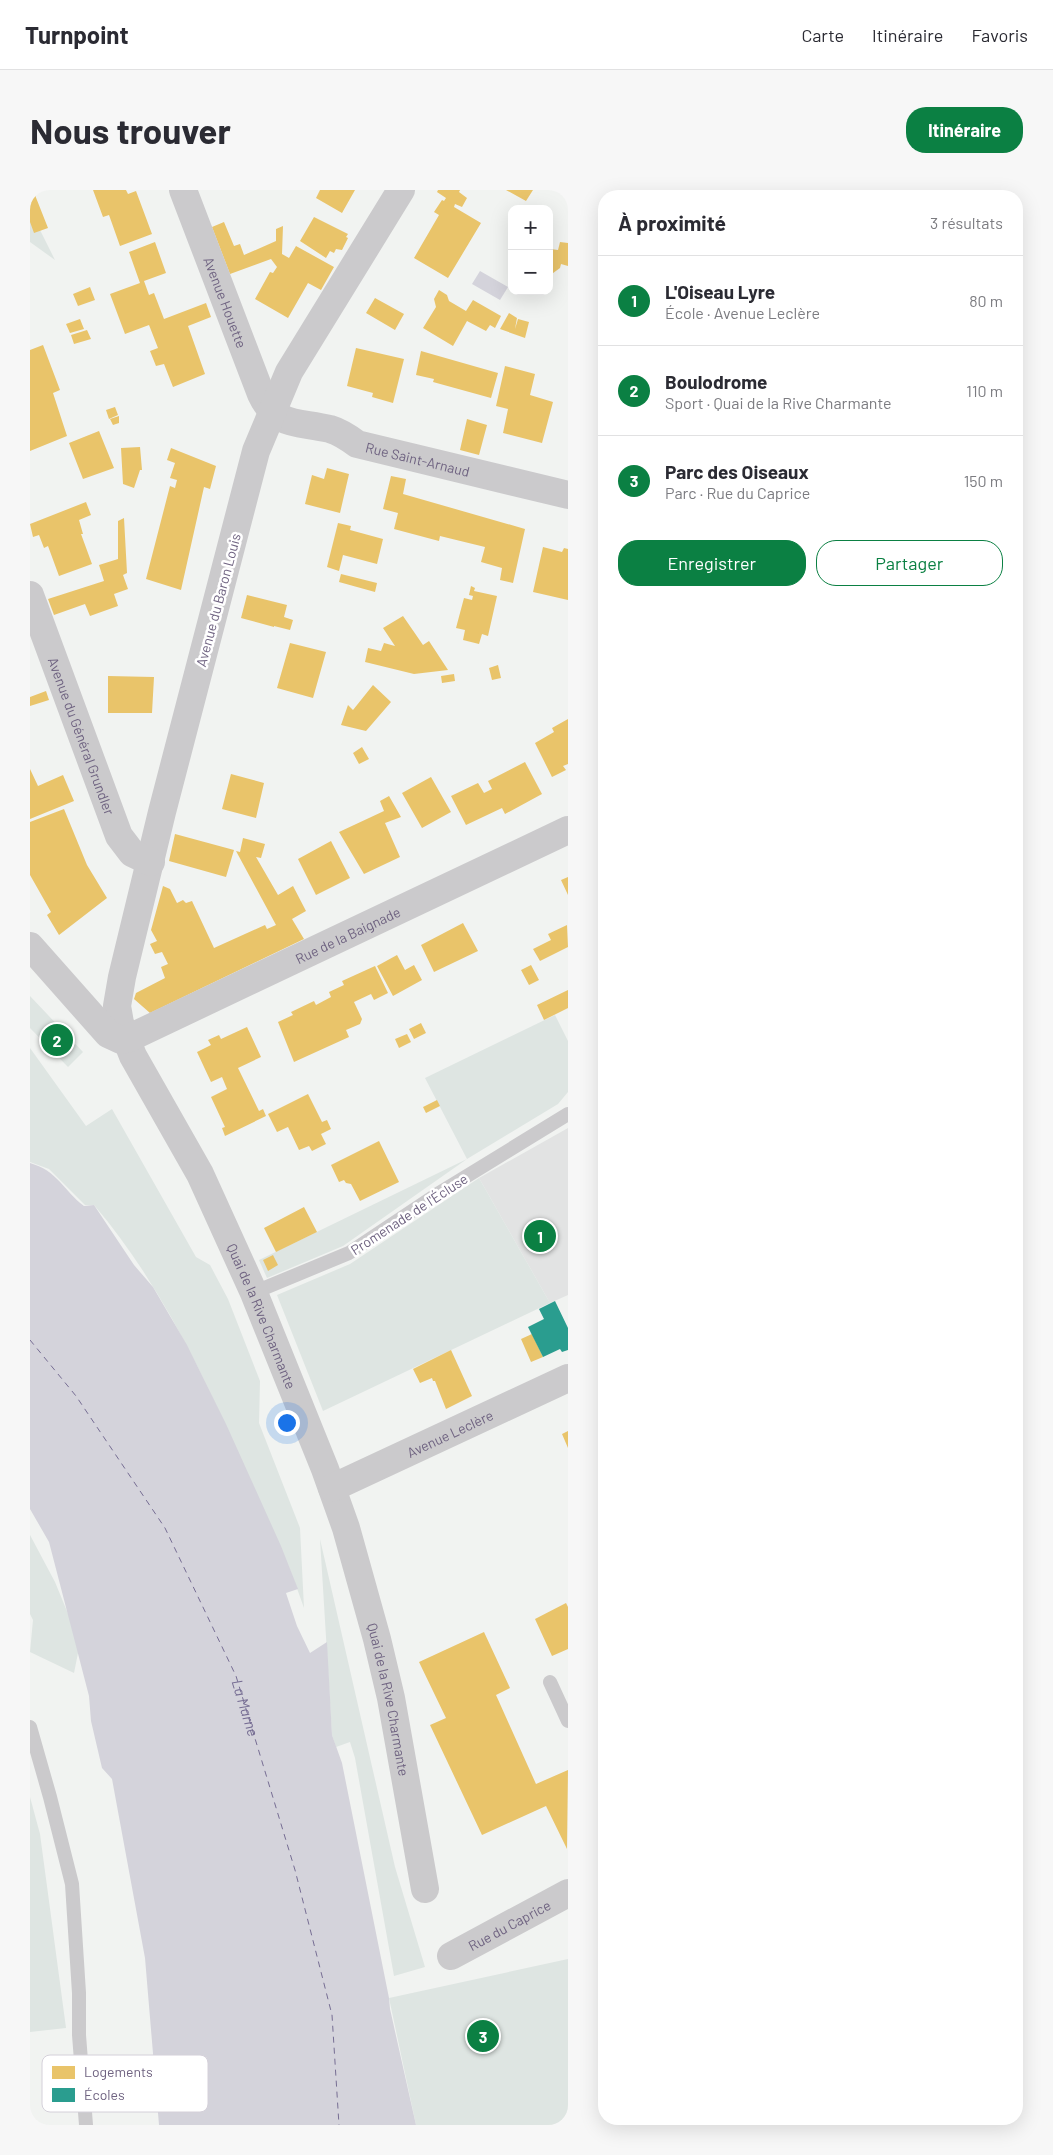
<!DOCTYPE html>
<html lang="fr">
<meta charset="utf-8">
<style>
:root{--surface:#fff;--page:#f7f7f7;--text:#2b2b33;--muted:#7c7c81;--line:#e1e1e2;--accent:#0b8043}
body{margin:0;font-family:Barlow,sans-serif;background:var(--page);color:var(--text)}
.controls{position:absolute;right:15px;top:15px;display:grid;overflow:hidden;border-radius:10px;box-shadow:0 5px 20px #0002}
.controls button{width:45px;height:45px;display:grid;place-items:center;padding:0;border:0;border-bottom:1px solid var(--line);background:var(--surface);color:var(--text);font:25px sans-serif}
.you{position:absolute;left:256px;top:1232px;width:18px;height:18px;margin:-12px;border:4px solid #fff;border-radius:50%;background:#1a73e8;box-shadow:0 0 0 8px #1a73e833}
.badge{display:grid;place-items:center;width:32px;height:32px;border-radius:50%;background:var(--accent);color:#fff;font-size:16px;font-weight:700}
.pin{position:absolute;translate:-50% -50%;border:2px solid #fff;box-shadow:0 1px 5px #0006}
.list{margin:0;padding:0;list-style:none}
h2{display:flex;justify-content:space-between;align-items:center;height:65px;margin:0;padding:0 20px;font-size:21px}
h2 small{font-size:16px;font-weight:400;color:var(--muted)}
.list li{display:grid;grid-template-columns:32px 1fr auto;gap:15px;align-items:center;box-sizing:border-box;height:90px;padding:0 20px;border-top:1px solid var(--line)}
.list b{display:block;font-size:19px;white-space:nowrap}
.list p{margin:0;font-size:16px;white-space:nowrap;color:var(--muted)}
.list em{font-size:16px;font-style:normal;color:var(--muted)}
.actions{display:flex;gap:10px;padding:15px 20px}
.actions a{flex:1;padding:11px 0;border:1px solid var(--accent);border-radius:20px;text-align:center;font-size:18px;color:var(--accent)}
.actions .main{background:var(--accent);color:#fff}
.map{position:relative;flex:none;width:538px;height:1935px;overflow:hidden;border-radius:20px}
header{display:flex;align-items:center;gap:30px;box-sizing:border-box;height:70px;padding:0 25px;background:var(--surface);border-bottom:1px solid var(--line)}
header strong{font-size:24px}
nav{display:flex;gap:28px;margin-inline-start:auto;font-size:18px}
.intro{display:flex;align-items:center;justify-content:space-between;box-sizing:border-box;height:120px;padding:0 30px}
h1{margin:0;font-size:35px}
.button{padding:12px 22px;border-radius:20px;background:var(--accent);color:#fff;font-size:18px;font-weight:700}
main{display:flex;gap:30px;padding:0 30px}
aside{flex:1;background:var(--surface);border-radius:20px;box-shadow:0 5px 20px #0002}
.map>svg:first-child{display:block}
</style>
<header>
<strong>Turnpoint</strong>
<nav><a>Carte</a><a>Itinéraire</a><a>Favoris</a></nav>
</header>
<div class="intro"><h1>Nous trouver</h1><a class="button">Itinéraire</a></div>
<main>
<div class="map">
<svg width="538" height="1935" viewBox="0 0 538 1935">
<rect width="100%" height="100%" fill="#f1f3f1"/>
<path fill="#e2e3e3" d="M538 938V1105L520 1113 449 988Z"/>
<path fill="#dee5e2" d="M0 20 25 70 0 52Z
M0 806 53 862 38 877 0 838Z
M525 825 538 851V902L528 914 437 969 313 1056 237 1088 229 1070 437 969 395 888Z
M0 858 56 936 82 919 166 1067 180 1075 198 1109 230 1191 229 1233 270 1338 274 1418C258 1370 236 1325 215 1278 174 1187 130 1092 64 1015H55L19 979 0 972Z
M449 988 520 1113 293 1221 247 1105 320 1074Z
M0 1345 25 1392 50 1453 44 1483 0 1462 3 1430 0 1424Z
M290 1349 365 1677 395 1777 364 1786 325 1568 320 1552 306 1557 302 1545Z
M0 1607 10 1644 36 1838 0 1842Z
M538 1769V1935H386L359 1808Z"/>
<path fill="#d4d3db" d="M450 81 478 97 470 110 442 94Z
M0 973C28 981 33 1000 54 1016L64 1015 104 1075 123 1097 157 1155 196 1234 251 1356 268 1399 256 1403 267 1436 280 1463 297 1452 302 1545 312 1573 359 1808 360 1819 386 1935H129L115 1768 82 1589 72 1578 61 1531 59 1506 19 1352 0 1319Z"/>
<path fill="#e9c46a" d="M0 0H3L18 38 4 43 0 32Z
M63 0H96L98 4 106 1 122 44 90 56 79 25 73 27Z
M290 0H325L312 23 286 8Z
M408 0H430L429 2 437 8 432 17 425 14 424 17 451 33 418 88 384 68 409 25 404 22 412 10 414 11 416 8 407 2Z
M476 0H503L496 11Z
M284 27 318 44 316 47 318 48 312 60 306 59 304 63 300 61 296 68 270 51Z
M194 32 204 56 210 54 214 65 246 51V39L253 36 252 64 259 68 266 56 304 77 291 100 278 93 258 128 225 109 240 82 243 83 247 77 241 69 200 84 182 37Z
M125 52 136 83 114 91 119 105 124 103 134 129 176 113 181 127 158 136 175 184 143 197 134 174 126 176 120 161 128 158 119 135 95 144 80 104 110 93 99 62Z
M530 52 538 53V76L531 74 530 78 519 86 521 59 528 60Z
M60 97 65 110 48 116 43 104Z
M409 100 417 105 419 111 436 121 443 110 471 126 465 138 460 135 456 141 437 131 423 156 393 138 406 117 404 109Z
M345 108 374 124 365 140 336 123Z
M479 123 487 128 485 139 488 129 499 132 495 148 470 139Z
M50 129 54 139 40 143 36 134Z
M57 140 61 149 44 154 41 145Z
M13 155 30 200 23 203 37 246 0 261V160Z
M326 158 374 169 363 213 342 207 343 203 317 196Z
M391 161 468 183 461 208 403 192 404 189 386 185Z
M475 176 505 184 500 205 523 212 512 253 473 243 478 219 466 216Z
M85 217 88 225 79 229 76 220Z
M89 226V233L83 235 80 229Z
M437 229 457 235 449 265 430 260Z
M69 241 84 278 53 289 39 253Z
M110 257 112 280H110L104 298 93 294 91 258Z
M141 258 186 276 180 299 174 297 151 400 116 389 140 296 145 298 147 290 140 288 145 273 137 270Z
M297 278 319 284 310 323 275 314 282 285 294 289Z
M361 286 376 289 373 304 495 339 483 393 470 390 472 378 451 372 455 357 410 346 409 351 364 339 368 323 353 319Z
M56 312 61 325 49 330 53 344H51L62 374 29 386 18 356 14 358 9 345 3 347 0 334Z
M94 328 97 383 93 385 98 399 84 404 88 416 60 426 55 414 24 425 18 409 74 391 69 375 88 369V331Z
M308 333 321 336 320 340 353 349 347 374 313 365 309 381 297 377Z
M513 357 532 362 534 358 538 359V410L503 402Z
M311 384 347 393 345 402 309 392Z
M441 396 445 398 444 401 467 406 458 446 452 444 449 454 433 450 435 440 426 438 434 408 442 410 443 406 439 405Z
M217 405 257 415 254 427 263 430 260 440 244 436V437L211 428Z
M373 426 393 455 399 451 418 480 384 484 335 472 338 458 351 461 354 453 365 456 353 438Z
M260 453 296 462 283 508 247 498Z
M468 475 471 488 462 490 459 478Z
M424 484 425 491 412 493 411 486Z
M78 486 124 487 122 523H78Z
M343 495 361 512 336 541 311 535 318 515 323 520Z
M16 501 19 510 0 516V507Z
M538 529V574L533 576 536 580 522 587 505 553 524 542 522 538Z
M332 557 339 569 329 574 323 563Z
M495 572 512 604 475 624 472 618 436 635 421 606 448 593 454 603 462 599 458 591Z
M0 579 8 596 33 585 44 611 0 629Z
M201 584 234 593 226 628 192 619Z
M401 587 421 622 392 638 372 603Z
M359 606 371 627 355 633 370 667 334 684 309 642 354 621 350 611Z
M34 619 57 675 77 708 29 745 17 725 21 722 0 685V632Z
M145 644 204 660 196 687 139 671Z
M213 648 235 654 231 668 226 667 248 705 263 696 276 721 262 729 274 749 120 823 104 809 106 803 135 788 131 777 138 774 132 762 125 764 120 754 127 751 121 740 133 696 140 699 147 713 153 710 156 713 162 711 184 758 235 735 237 739 246 735 206 661 210 662Z
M301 651 320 688 286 705 268 669Z
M538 687V705L531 690Z
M433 733 448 761 404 782 391 755Z
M537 735 538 757 510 771 503 759 521 750 518 744Z
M367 765 375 780 384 775 392 790 363 806 347 776Z
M501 775 509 790 499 795 491 780Z
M345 776 358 803 344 810 341 804 324 812 332 829 330 834 316 840 319 847 264 872 248 832 263 825 261 822 284 811 286 815 301 807 299 802 314 795 312 791Z
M538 800V818L514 830 507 815Z
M391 833 396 843 384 849 379 839Z
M217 837 231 867 208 878 229 921 233 919 236 926 195 946 192 938 195 937 181 907 197 899 192 887 181 892 167 862 181 855 178 850 189 845 191 849Z
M377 844 381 852 369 858 365 849Z
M278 904 292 932 297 930 301 939 291 944 296 954 282 961 279 956 269 960 258 937 247 942 238 924Z
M407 910 410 916 396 923 393 917Z
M349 951 369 992 330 1011 321 994 316 993 314 990 309 992 301 975Z
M274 1017 287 1042 246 1062 234 1038Z
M243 1065 248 1075 238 1081 233 1070Z
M502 1144 513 1167 501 1172 491 1149Z
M421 1160 442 1206 416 1219 405 1191H403L402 1188 390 1193 383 1179Z
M538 1241V1258L532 1244Z
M536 1413 538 1417V1459L522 1466 505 1429Z
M454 1442 480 1498 466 1505 506 1594 538 1580 537 1659 516 1616 452 1645 400 1535 416 1528 389 1472Z"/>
<path fill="#2a9d8f" d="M525 1111 538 1138V1160L532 1162 530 1159 513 1167 498 1137 514 1129 509 1119Z"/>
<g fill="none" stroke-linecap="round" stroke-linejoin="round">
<path stroke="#766d93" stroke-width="1" stroke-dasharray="6 5" stroke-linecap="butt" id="s1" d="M0 1150 46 1206 135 1338 206 1486 265 1680 302 1825 309 1935"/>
<path stroke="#cbcacc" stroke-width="14" d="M220 1104 319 1063 406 1005 538 924
M520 1492 538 1531
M0 1537 20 1607 42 1694 49 1803V1845L56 1935"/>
<g stroke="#cbcacc" stroke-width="28">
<path id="s2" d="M153 0 231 204C247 238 268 231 300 239 310 242 319 248 327 254L538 305"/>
<path id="s3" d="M371 0 259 182 226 261 132 622 92 787 87 816 90 833 103 866 170 984 224 1103 295 1279 316 1338 347 1449 361 1508 395 1699"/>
<path id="s4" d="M0 405 89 646 102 663 121 672"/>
<path id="s5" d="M0 756 78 844 91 850 97 849 538 640"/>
<path id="s6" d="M302 1298 538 1188"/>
<path id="s7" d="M421 1766 538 1703"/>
</g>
</g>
<g text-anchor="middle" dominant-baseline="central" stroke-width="5" stroke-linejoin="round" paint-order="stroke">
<g font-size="14" fill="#6f6381" stroke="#fff">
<text stroke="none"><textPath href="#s2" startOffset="120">Avenue Houette</textPath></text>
<text stroke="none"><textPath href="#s2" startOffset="394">Rue Saint-Arnaud</textPath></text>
<text transform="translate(188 410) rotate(-75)">Avenue du Baron Louis</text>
<text stroke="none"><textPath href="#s4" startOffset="150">Avenue du Général Grundler</textPath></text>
<text stroke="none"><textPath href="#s5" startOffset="382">Rue de la Baignade</textPath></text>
<text transform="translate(379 1024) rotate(-33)">Promenade de l'Écluse</text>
<text stroke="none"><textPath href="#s3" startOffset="1215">Quai de la Rive Charmante</textPath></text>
<text stroke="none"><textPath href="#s6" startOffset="130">Avenue Leclère</textPath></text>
<text stroke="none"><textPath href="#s3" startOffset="1620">Quai de la Rive Charmante</textPath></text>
<text stroke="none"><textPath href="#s7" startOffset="66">Rue du Caprice</textPath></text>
</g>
<g font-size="15" font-style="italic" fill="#766d93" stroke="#fff">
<text stroke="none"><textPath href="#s1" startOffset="429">La Marne</textPath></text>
</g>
</g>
<rect x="12" y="1865" width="166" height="57" rx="8" fill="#fff" stroke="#d4d0d9" stroke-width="1"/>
<rect x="22" y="1876" width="23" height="13" fill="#e9c46a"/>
<rect x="22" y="1898" width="23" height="14" fill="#2a9d8f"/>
<g font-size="14" fill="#6f6381">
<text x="54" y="1887">Logements</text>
<text x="54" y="1910">Écoles</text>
</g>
</svg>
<div class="controls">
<button>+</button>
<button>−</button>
</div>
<div class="you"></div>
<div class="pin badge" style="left:510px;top:1046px">1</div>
<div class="pin badge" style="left:27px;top:850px">2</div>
<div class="pin badge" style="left:453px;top:1846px">3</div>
</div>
<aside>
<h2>À proximité<small>3 résultats</small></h2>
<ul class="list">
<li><span class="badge">1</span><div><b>L'Oiseau Lyre</b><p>École · Avenue Leclère</p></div><em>80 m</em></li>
<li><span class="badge">2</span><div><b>Boulodrome</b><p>Sport · Quai de la Rive Charmante</p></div><em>110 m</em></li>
<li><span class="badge">3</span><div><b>Parc des Oiseaux</b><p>Parc · Rue du Caprice</p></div><em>150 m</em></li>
</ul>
<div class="actions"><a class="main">Enregistrer</a><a>Partager</a></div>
</aside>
</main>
